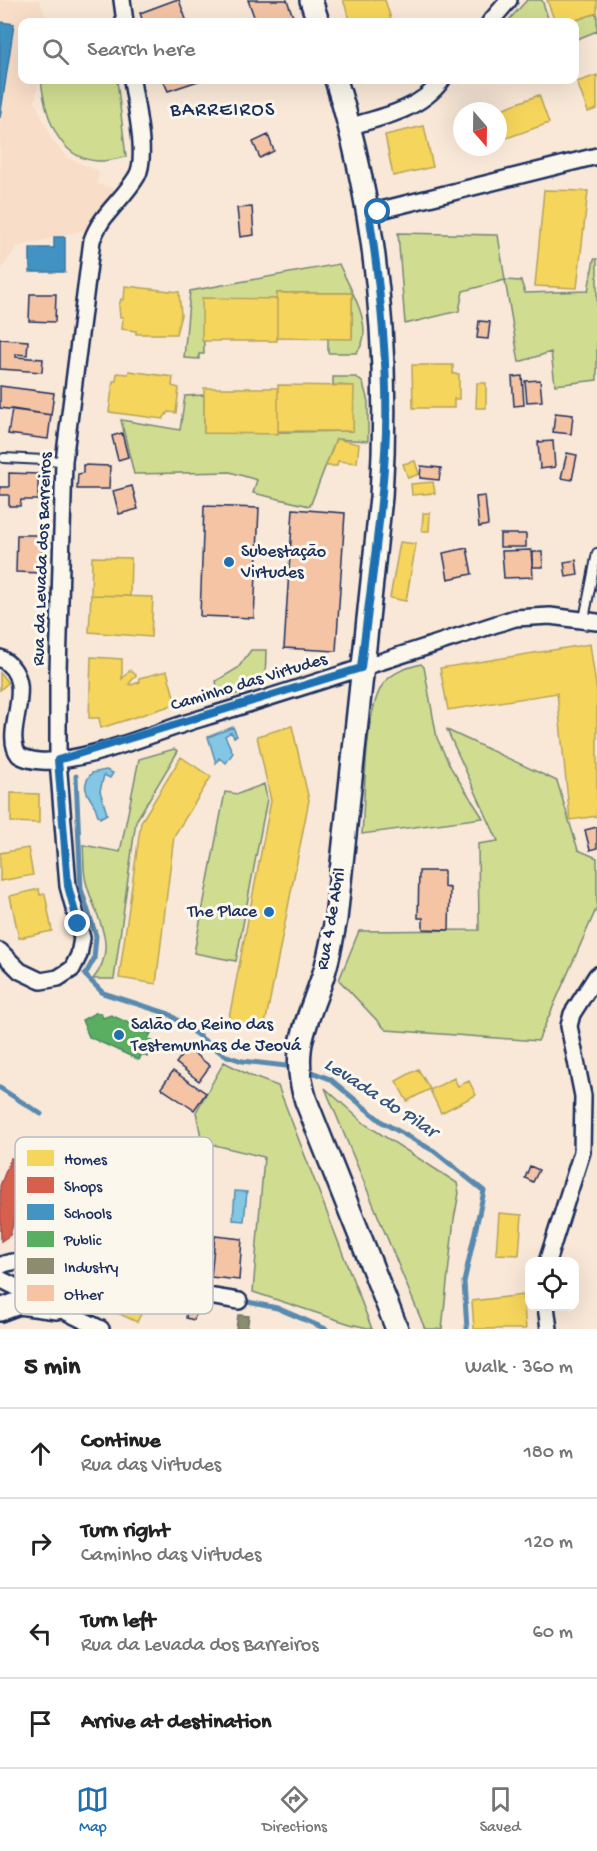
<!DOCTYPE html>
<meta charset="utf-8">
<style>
:root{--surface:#fff;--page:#f6f6f6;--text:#222;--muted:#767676;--line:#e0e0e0;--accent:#1f6fb2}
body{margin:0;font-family:"Gochi Hand",sans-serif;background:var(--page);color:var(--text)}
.controls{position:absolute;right:18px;bottom:18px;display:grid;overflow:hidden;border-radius:12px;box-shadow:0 6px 24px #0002}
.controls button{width:54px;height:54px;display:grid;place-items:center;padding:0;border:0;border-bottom:2px solid var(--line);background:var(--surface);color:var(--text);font:30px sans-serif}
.compass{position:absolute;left:453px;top:102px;width:54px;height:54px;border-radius:50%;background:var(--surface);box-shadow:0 6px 24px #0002;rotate:160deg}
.stop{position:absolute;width:18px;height:18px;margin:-14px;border:4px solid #1f6fb2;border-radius:50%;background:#fff}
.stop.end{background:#1f6fb2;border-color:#fff;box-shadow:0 2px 6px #0008}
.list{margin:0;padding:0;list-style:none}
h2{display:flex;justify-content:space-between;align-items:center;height:78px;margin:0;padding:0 24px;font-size:26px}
h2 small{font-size:20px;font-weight:400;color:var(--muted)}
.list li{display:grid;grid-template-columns:39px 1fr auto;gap:18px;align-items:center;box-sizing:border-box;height:90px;padding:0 24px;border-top:2px solid var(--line)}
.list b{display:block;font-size:22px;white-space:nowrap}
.list p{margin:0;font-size:20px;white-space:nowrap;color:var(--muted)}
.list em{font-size:20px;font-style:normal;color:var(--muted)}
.icon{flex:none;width:33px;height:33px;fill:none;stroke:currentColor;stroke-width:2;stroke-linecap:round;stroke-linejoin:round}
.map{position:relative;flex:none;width:597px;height:1329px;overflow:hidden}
.search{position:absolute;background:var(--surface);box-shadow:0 6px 24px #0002;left:18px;right:18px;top:18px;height:66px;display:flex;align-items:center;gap:15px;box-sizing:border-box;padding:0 21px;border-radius:12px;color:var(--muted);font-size:22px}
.sheet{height:438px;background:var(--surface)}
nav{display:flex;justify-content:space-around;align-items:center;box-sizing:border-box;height:84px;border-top:2px solid var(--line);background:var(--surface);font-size:16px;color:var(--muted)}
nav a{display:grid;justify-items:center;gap:3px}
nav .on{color:var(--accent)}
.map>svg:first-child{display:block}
</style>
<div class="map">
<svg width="597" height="1329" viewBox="0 0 597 1329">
<rect width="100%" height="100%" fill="#f9e8d7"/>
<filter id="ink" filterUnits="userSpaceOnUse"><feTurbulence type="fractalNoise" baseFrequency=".0167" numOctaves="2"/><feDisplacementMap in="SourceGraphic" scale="12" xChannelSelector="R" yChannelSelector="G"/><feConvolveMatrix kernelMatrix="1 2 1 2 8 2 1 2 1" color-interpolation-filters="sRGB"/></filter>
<g filter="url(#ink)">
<path fill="#f8ddc8" d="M0 0H39L48 22H22V80H39L35 101 52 140 68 158 99 171 97 184 116 189 92 228 16 247 0 272Z"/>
<path fill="#d0dc90" stroke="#768677" stroke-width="1.5" d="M527 0H542L548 18 537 22H507Z
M597 13V31L575 40 574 22H570Z
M41 80H117L126 157C118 158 107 162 98 161 57 159 45 113 41 80Z
M398 233 498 235 505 280 521 281 525 293 588 291 594 259H597V380L555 385 551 352 519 362 505 280 463 291 459 311 405 324Z
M339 264C349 287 378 331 356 353H328V338H352V293H277V299H203L204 354H199V359L184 358 190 291Z
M333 377H356L363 383 368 402V441L336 439 310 506 253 493 257 480 230 472 134 474 121 420 180 430 185 396 204 395V433L353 431V386L333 385Z
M251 650H266L265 685 227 697 219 696 216 681 238 668Z
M421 664 424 667 437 738 451 768 483 818 362 834C365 798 364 708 384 683 394 671 407 668 421 664Z
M447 730 557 781 578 850 597 858V907L538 1041 386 1030 339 980 359 931 479 930 478 844 498 841Z
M174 749 178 751 136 821 114 979H93C120 946 95 917 86 882 83 871 84 857 83 845L120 852 139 759Z
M264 784 267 799 236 961 194 953 225 792 238 794Z
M224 1062 251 1076 278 1086 372 1329 350 1324 253 1292 264 1157 202 1142 196 1112Z
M325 1088 365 1124 457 1183 459 1193 454 1219 442 1329H425Z"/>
<path fill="#83c7e5" stroke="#598aaf" stroke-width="1.5" d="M233 727 237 736 234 737 231 732 225 736 233 753 226 763 219 758 216 763 208 737Z
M106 770 113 773 110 778 104 775 100 791 107 814 100 818C95 813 98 810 94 805 87 793 80 786 92 773Z
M235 1191 247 1192 244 1221 233 1220Z"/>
<path fill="#f6d55c" stroke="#b4a35d" stroke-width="1.5" d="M343 0H385L391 19 380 22H351Z
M547 0H597V13L570 22H555Z
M597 75V109L588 112 577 82Z
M539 95 549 123 498 141V111H496Z
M462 123V143L456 126Z
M424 126 433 167 393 176 385 135Z
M544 190 588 191 577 288 535 286Z
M125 286 179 292 181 315 176 334H136V331L122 329 123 317H120L119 306 121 299 124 300Z
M277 293H352V339L277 338Z
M202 298 277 299V341H202Z
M412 365H453V374H459V399H454V408H413Z
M129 371 173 377 172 386 179 388 176 413 168 412 163 419 109 412 113 381H116L117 373 128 374Z
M477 383H486V408H476Z
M278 385 354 386 353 431H278Z
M204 388H278V434L204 433Z
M336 439 359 444 357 463 338 461 337 466H326Z
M415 461 419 474 408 478 403 464Z
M433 482 435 493 412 495 411 484Z
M423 513H430L429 531H422Z
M400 542 416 544 406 601 390 598Z
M92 557 131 558 130 596 91 595Z
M91 595 153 597 151 637 89 632Z
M590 644 597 693V816L570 820 557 693 448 710 440 668Z
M91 657 122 659V679L130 670 136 675 129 684 131 685 140 682 139 678 167 671 176 704 101 728 99 718H89Z
M0 673 8 683 0 690Z
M292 726 309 800 264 1030 228 1023 271 801 257 736Z
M181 757 211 777 174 836 156 984 119 978 141 822Z
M11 793 39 794V823L11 822Z
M28 848 33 875 0 881V853Z
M39 889 40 895 45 894 52 931 19 938 10 896Z
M418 1069 430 1089 407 1101 396 1081Z
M454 1078 458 1086 469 1081 476 1095 441 1113 430 1090Z
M499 1213 522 1215 519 1255 496 1254Z
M110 1283 148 1300 137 1322 100 1305Z
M523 1295 526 1329H474L472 1301Z"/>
<path fill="#d6604d" stroke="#9e5152" stroke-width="1.5" d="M11 1158 24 1163 25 1182 10 1235 1 1241 0 1186Z"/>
<path fill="#4393c3" stroke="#3775a5" stroke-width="1.5" d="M0 22 14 24 0 118Z
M54 237H65V272H30V248H54Z"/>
<path fill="#5aae61" stroke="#478860" stroke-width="1.5" d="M95 1013H101L103 1018 111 1015 151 1033 148 1039 154 1042 147 1057 142 1054 139 1060 89 1037 82 1020Z"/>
<path fill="#8c8c6e" stroke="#6a7069" stroke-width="1.5" d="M238 1315 249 1316 247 1329H236Z"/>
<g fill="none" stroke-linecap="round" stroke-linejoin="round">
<path stroke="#598aaf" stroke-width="5" d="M76 776 81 889 96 936 94 959 85 975 103 993 169 1014 224 1055 242 1061 295 1067
M304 1069 330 1079 382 1122 434 1151 484 1191 464 1282 467 1329
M0 1088 41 1114
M248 1302 277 1308 326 1329"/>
</g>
<path fill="#f5c4a5" stroke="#1b2f5e" stroke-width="1.5" d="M175 0H179L187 22H143L140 13Z
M248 0H287L295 22H256Z
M163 80H201L168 91Z
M268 135 274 151 260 158 253 142Z
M252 207 254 235 240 237 237 208Z
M30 294H56L55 322 29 321Z
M479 321 490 322 488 339 477 338Z
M0 339 28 341 27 355 16 354V357L43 359 42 372 0 369Z
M522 376 524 405 514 406 512 377Z
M540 380 542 401 527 402 525 381Z
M0 386 54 393 51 415 0 408Z
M12 409 51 415 48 439 8 434Z
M555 413 573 415 571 434 553 432Z
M122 433 128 457 118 460 112 436Z
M553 441 555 467 540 469 538 442Z
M567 453 577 455 572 480 561 478Z
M83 465 110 466 109 489H77L78 474 83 473Z
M421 466 441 468 439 480 420 478Z
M9 473 38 474V500H21L20 506H9V495H0V487H9Z
M132 486 138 509 119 514 113 491Z
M485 496 488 525 479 527 476 497Z
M204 506 259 508 254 618 200 616Z
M293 509 345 513 336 651 284 648Z
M500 534H526V547H500Z
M17 535H42L41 573 16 572Z
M467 548 472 574 448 579 443 553Z
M531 550 533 577 504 578 502 551Z
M533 552H542L543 567H533Z
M576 560 578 575 566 577 564 562Z
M597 827V848L590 850 585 830Z
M419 871H444V887L450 888 449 930 423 929V918H418Z
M187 1048 210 1066 199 1081 176 1063Z
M173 1071 206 1093 194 1110 161 1088Z
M530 1166 539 1170 533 1182 525 1178Z
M215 1236 242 1239 239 1280 211 1277Z
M187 1307 197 1308 194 1320 186 1318Z"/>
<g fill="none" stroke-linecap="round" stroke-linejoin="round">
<g stroke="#1b2f5e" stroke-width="12">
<path id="lane" d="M4 458 64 461
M584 619 597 553"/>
</g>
<g stroke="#1b2f5e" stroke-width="20">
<path id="street" d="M122 0 125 22
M490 22 509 0
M351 126C384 117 421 109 442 80
M369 213 597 156
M0 658C42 681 0 730 19 755 30 762 47 762 59 760 103 755 156 732 199 719 305 687 410 652 515 618L550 616 597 622
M0 951 20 971 41 981 58 978 72 969 79 955 82 938 68 886 58 760V671L64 461 92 240C101 214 123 200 137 176 148 157 135 103 132 80
M547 1262 582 1152 583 1096 569 1026 572 1014 597 975
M0 1266C28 1250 112 1277 144 1284 176 1291 208 1296 239 1301
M0 1279 101 1329
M546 1306 549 1329"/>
</g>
<g stroke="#1b2f5e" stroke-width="26">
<path id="secondary" d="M311 0 318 22
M336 80C378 216 390 355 381 497L336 919C332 939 329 960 322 979 306 1026 290 1050 306 1101L397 1329
M0 1310 19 1303 57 1308"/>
</g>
<use href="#lane" stroke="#fbf7ec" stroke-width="8"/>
<use href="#street" stroke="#fbf7ec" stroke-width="15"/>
<use href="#secondary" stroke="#fbf7ec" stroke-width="21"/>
</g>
</g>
<g fill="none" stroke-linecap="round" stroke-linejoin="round" filter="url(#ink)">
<path stroke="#1f6fb2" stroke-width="8" d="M78 924 68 886 58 760 361 668C370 589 383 511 386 432 388 359 380 285 369 213L378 212"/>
</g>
<g fill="#1f6fb2" stroke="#fbf7ec" stroke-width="2">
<circle cx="229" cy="562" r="6"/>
<circle cx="269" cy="912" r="6"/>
<circle cx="119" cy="1035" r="6"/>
</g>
<g text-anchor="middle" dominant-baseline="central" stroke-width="6" stroke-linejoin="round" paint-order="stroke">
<g font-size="18" fill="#1b2f5e" stroke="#fbf7ec" text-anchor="start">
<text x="241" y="552">Subestação<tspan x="241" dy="21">Virtudes</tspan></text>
<text x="257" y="912" text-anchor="end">The Place</text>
<text x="131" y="1025">Salão do Reino das<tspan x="131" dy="21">Testemunhas de Jeová</tspan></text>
</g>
<g font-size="18" fill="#1b2f5e" stroke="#fbf7ec">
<text transform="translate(43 559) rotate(-88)">Rua da Levada dos Barreiros</text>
<text transform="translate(249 683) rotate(-17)">Caminho das Virtudes</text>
<text transform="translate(332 919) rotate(-80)">Rua 4 de Abril</text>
</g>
<g font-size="20" letter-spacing="1.5" fill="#1b2f5e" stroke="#fbf7ec">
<text x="223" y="111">BARREIROS</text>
</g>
<g font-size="20" font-style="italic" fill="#355580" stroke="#fbf7ec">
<text transform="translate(380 1099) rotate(33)">Levada do Pilar</text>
</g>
</g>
<rect x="15" y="1137" width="198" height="177" rx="9" fill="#fbf7ec" stroke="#b8bbc1" stroke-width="1.5"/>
<rect x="27" y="1150" width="27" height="16" fill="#f6d55c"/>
<rect x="27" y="1177" width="27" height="16" fill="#d6604d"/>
<rect x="27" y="1204" width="27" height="16" fill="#4393c3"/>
<rect x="27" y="1231" width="27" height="16" fill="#5aae61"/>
<rect x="27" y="1258" width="27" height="16" fill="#8c8c6e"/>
<rect x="27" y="1285" width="27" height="16" fill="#f5c4a5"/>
<g font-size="16" fill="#1b2f5e">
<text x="64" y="1164">Homes</text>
<text x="64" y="1191">Shops</text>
<text x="64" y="1218">Schools</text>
<text x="64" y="1245">Public</text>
<text x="64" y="1272">Industry</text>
<text x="64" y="1299">Other</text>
</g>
</svg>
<div class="controls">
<button><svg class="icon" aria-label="locate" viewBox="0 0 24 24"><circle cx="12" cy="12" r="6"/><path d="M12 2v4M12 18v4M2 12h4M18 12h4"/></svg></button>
</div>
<svg class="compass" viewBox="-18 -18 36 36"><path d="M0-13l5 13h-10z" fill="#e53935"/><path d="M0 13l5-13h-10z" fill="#767676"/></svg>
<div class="stop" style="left:378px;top:212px"></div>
<div class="stop end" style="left:78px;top:924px"></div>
<div class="search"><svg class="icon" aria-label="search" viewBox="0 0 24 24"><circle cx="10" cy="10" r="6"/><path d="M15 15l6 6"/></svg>Search here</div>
</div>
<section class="sheet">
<h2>5 min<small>Walk · 360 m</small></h2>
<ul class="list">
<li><svg class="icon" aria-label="ahead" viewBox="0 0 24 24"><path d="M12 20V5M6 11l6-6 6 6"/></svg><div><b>Continue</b><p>Rua das Virtudes</p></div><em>180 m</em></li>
<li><svg class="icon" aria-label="right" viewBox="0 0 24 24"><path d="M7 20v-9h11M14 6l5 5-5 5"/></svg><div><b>Turn right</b><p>Caminho das Virtudes</p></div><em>120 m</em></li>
<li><svg class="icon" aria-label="left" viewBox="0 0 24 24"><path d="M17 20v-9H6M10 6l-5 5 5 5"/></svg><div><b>Turn left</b><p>Rua da Levada dos Barreiros</p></div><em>60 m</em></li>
<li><svg class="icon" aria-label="arrive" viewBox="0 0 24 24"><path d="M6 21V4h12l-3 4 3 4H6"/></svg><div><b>Arrive at destination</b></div></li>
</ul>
</section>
<nav>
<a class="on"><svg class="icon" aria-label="map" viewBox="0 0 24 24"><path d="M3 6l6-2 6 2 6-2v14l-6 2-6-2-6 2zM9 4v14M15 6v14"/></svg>Map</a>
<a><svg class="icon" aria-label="directions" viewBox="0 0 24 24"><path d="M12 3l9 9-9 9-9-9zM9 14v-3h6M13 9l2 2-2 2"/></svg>Directions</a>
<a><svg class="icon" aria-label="saved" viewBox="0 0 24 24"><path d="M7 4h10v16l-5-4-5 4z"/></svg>Saved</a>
</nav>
